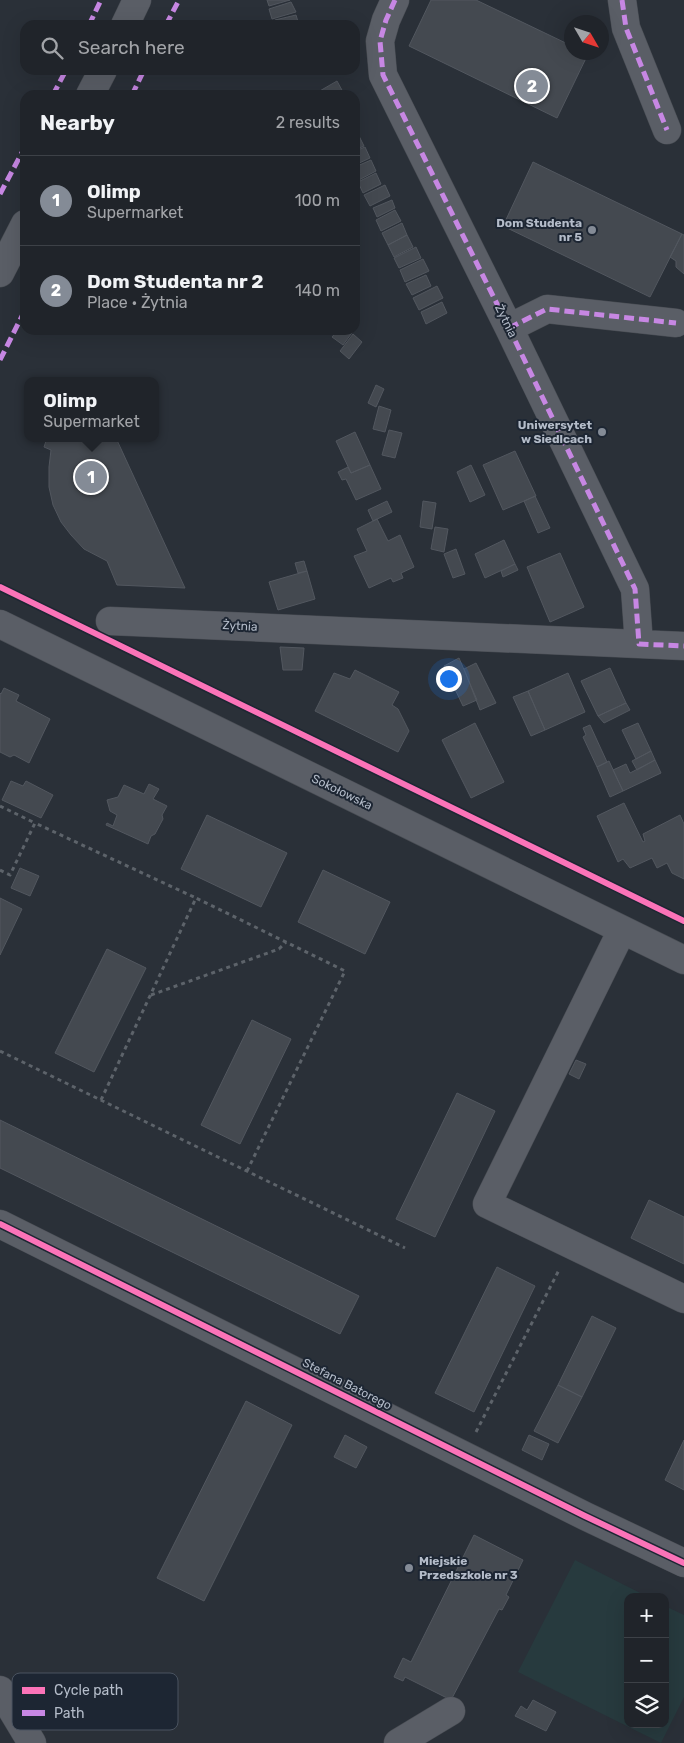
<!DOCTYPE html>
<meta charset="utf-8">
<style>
:root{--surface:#20242a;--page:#282c32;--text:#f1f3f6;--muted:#a2a4a8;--line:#3d4147;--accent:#848b96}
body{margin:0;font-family:Rubik,sans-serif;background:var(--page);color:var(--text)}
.controls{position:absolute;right:15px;bottom:15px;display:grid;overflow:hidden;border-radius:10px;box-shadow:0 5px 20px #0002}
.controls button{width:45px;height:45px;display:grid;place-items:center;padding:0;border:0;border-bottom:1px solid var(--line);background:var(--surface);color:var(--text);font:25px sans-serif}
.compass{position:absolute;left:564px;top:15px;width:45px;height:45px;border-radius:50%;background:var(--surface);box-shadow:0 5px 20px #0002;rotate:129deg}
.you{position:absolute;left:448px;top:678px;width:18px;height:18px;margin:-12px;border:4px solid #fff;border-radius:50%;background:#1a73e8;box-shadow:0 0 0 8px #1a73e833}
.badge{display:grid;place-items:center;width:32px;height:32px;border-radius:50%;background:var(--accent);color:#fff;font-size:16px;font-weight:700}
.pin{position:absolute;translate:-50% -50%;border:2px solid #fff;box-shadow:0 1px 5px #0006}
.popup{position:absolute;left:24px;top:377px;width:135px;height:65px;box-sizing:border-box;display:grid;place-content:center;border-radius:10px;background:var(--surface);filter:drop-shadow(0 1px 4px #0005);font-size:16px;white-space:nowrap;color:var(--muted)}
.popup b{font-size:19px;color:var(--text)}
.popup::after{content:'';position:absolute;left:50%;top:100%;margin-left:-10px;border:10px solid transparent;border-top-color:var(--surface)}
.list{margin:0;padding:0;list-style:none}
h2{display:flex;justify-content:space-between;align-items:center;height:65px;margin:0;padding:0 20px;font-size:21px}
h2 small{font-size:16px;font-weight:400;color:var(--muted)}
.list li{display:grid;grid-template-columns:32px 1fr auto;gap:15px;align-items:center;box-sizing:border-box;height:90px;padding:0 20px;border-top:1px solid var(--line)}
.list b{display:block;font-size:19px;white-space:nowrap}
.list p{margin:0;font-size:16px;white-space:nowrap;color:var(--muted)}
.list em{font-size:16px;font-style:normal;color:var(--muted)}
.icon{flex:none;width:28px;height:28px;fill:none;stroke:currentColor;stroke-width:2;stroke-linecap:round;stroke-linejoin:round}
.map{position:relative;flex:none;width:684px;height:1743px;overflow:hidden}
.search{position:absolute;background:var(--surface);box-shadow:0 5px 20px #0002;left:20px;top:20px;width:340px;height:55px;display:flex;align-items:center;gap:12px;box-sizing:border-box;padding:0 18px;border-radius:15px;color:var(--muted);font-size:19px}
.panel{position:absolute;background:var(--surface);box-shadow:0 5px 20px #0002;left:20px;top:90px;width:340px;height:245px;border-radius:15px}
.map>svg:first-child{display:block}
</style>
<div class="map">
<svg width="684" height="1743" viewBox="0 0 684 1743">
<rect width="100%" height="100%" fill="#2a3038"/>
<path fill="#273a3e" d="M575 1560 648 1597H628V1724H665V1606L684 1615V1697L661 1743 518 1672Z"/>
<path fill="#444950" stroke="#52575f" d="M267 0H290L269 6Z
M431 0H476L572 46V52H585L588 54 557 118 409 46Z
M291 2 296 12 272 19 269 9Z
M296 15 299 25H276L275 20Z
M337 81 343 92 338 95H320L318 92Z
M358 134 364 146 355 150V136Z
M365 147 370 158 355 165V151Z
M371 160 376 171 357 181 355 177V167Z
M533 162 682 234 650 297 503 226Z
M376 173 381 184 363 193 358 182Z
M385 185 390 196 370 206 364 195Z
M392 200 395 208 377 217 373 208Z
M395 210 401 221 381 231 376 220Z
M402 223 407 235 388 245 382 233Z
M682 234 684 235V274L676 267V261L670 257Z
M407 235 413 247 394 257 388 245Z
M416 247 421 258 399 268 394 258Z
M423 259 429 271 405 282 400 270Z
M426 275 431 286 412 295 406 284Z
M437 286 443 298 419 310 413 298Z
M442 302 447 313 426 324 421 312Z
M338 330H354L343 345 332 337Z
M353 334 362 342 349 359 340 351Z
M376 385 384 389 376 407 368 403Z
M379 406 391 410 385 432 373 429Z
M389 430 402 433 395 458 382 455Z
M355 432 370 465 351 473 336 441Z
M47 438H116L185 588 117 585 107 561 84 549 71 535 61 522 53 505 49 487V467L51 450 44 447Z
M515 451 536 496 503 510 483 465Z
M370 465 381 489 356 500 346 479 342 480 338 472 348 467 351 473Z
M471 465 485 495 470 502 457 472Z
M535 496 550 528 538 533 524 501Z
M387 501 392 512 373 521 368 510Z
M423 501 436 503 432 529 420 527Z
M377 519 388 541 400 535 414 567 401 573 403 578 393 582 391 578 369 588 354 556 367 551 357 529Z
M435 527 448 529 444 552 431 549Z
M504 540 515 564 485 578 475 554Z
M456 549 465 574 453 578 444 554Z
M560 553 584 607 550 622 527 567Z
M304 561 307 571 298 573 295 563Z
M515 564 518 570 503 577 501 571Z
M307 571 315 599 278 610 269 582Z
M280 647 304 648 302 670H283Z
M459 658 477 700 463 706 444 666Z
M476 663 496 703 480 710 464 669Z
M610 668 626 703 598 716 581 681Z
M355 670 399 692 392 705 398 709 409 731 398 752 315 711 334 673 350 679Z
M568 673 585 712 545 730 528 691Z
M4 688 19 695 16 701 50 719 29 763 14 755 10 757 0 752V693L1 694Z
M528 691 545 730 531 736 513 697Z
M626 703 630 710 604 723 598 716Z
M475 723 504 782 471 798 442 740Z
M638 723 651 751 636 759 622 730Z
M590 725 607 762 597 767 583 737 586 735 583 728Z
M651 751 655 760 637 770 632 761Z
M655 760 661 773 623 791 613 770 626 764 630 773Z
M609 761 623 791 610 797 597 767Z
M11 781 23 786 26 781 53 795 41 818 2 800Z
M149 784 159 789 153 799 167 806 162 815 163 819 155 834 151 836 148 844 106 825 107 823 113 826 117 815 110 811 107 800 118 797 124 785 144 794Z
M624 803 643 842 645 841 643 834 680 815 684 824V879L672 873 667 863 657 868 652 858 630 868 623 859 618 862 597 816Z
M207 815 287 853 261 907 181 869Z
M20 868 39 876 30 896 11 888Z
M323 870 390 902 365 954 298 922Z
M0 898 22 909 0 955Z
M107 949 146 968 94 1072 55 1053Z
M252 1020 291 1039 240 1144 201 1125Z
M576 1060 586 1064 579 1079 569 1074Z
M457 1093 495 1111 435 1237 396 1219Z
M0 1120 359 1296 340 1334 0 1168Z
M649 1200 684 1217V1264L631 1238Z
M497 1267 535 1286 474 1412 435 1393Z
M592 1316 616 1328 582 1397 558 1385Z
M558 1385 582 1397 558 1443 534 1431Z
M246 1401 292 1425 204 1601 157 1578Z
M345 1435 367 1447 356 1468 334 1457Z
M529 1435 549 1444 542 1460 522 1450Z
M684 1440V1490L665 1480Z
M474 1535 523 1560 506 1595 509 1597 502 1610 499 1609 451 1700 405 1677 403 1681 394 1677 403 1658 411 1662Z
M533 1700 556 1712 546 1731 515 1716 521 1706 527 1710Z"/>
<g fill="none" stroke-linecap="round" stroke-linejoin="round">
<g stroke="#484c53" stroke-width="29">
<path id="minor" d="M395 0 386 20 380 41 383 75 509 328 635 589 639 644
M622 0 626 28 667 130
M125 25 137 0
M90 95 103 70
M0 273 25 224
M509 328 547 309 676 323
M110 621 684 646
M0 624 684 960
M622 930 487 1204 684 1299
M0 1224 585 1516 684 1563
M0 1690 32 1743
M398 1743 451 1711"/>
</g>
<path stroke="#5d636a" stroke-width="3" stroke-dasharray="4 4" stroke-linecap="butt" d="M0 806 35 823
M0 870 10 875 35 823 196 898
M151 995 279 949 286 942
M0 1051 405 1248
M101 1100 196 898 345 971 247 1171
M476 1432 559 1270"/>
<use href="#minor" stroke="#5a5e66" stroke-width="28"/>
<path stroke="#c787e3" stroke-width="5" stroke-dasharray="10 5" stroke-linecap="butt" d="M395 0 386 20 380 41 383 75 509 328 635 589 639 644 684 646
M622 0 626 28 667 130
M89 25 101 0
M166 25 179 0
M53 95 66 70
M132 95 144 70
M0 194 25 147
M509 328 547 309 676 323
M0 360 25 310"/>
<g stroke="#1d2633" stroke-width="9">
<path id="cycleway" d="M0 587 684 921
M0 1224 585 1516 684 1563"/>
</g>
<use href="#cycleway" stroke="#fb73b8" stroke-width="6"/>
</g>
<g fill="#848b96" stroke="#1d2633" stroke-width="2">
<circle cx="592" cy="230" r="5"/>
<circle cx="602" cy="432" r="5"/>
<circle cx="409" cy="1568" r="5"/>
</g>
<g text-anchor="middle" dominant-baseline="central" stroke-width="4" stroke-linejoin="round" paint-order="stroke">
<g font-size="12" font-weight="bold" fill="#b4bcc9" stroke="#1d2633" text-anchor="end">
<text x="582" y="223">Dom Studenta<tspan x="582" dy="14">nr 5</tspan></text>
<text x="592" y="425">Uniwersytet<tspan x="592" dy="14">w Siedlcach</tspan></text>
<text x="419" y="1561" text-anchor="start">Miejskie<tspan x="419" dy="14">Przedszkole nr 3</tspan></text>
</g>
<g font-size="12" fill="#b4bcc9" stroke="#1d2633">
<text transform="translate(506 321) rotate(64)">Żytnia</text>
<text transform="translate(240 626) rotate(3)">Żytnia</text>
<text transform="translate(342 792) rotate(26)">Sokołowska</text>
<text transform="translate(347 1384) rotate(27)">Stefana Batorego</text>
</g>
</g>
<rect x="12" y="1673" width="166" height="57" rx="8" fill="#1d2633" stroke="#4a5360" stroke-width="1"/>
<rect x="22" y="1687" width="23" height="7" fill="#fb73b8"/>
<rect x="22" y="1710" width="23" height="6" fill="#c787e3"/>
<g font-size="14" fill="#b4bcc9">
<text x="54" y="1695">Cycle path</text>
<text x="54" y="1718">Path</text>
</g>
</svg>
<div class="controls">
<button>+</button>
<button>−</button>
<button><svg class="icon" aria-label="layers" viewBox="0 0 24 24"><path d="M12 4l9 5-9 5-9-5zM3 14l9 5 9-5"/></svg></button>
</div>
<svg class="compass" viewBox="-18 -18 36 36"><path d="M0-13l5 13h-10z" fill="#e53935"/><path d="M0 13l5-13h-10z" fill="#a2a4a8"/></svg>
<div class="you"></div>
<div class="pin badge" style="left:91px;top:477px">1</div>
<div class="popup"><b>Olimp</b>Supermarket</div>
<div class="pin badge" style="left:532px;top:86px">2</div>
<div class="search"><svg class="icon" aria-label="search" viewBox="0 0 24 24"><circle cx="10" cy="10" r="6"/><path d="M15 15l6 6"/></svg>Search here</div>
<section class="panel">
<h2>Nearby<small>2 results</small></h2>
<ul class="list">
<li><span class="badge">1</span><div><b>Olimp</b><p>Supermarket</p></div><em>100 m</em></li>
<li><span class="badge">2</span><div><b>Dom Studenta nr 2</b><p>Place · Żytnia</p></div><em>140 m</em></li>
</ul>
</section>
</div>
